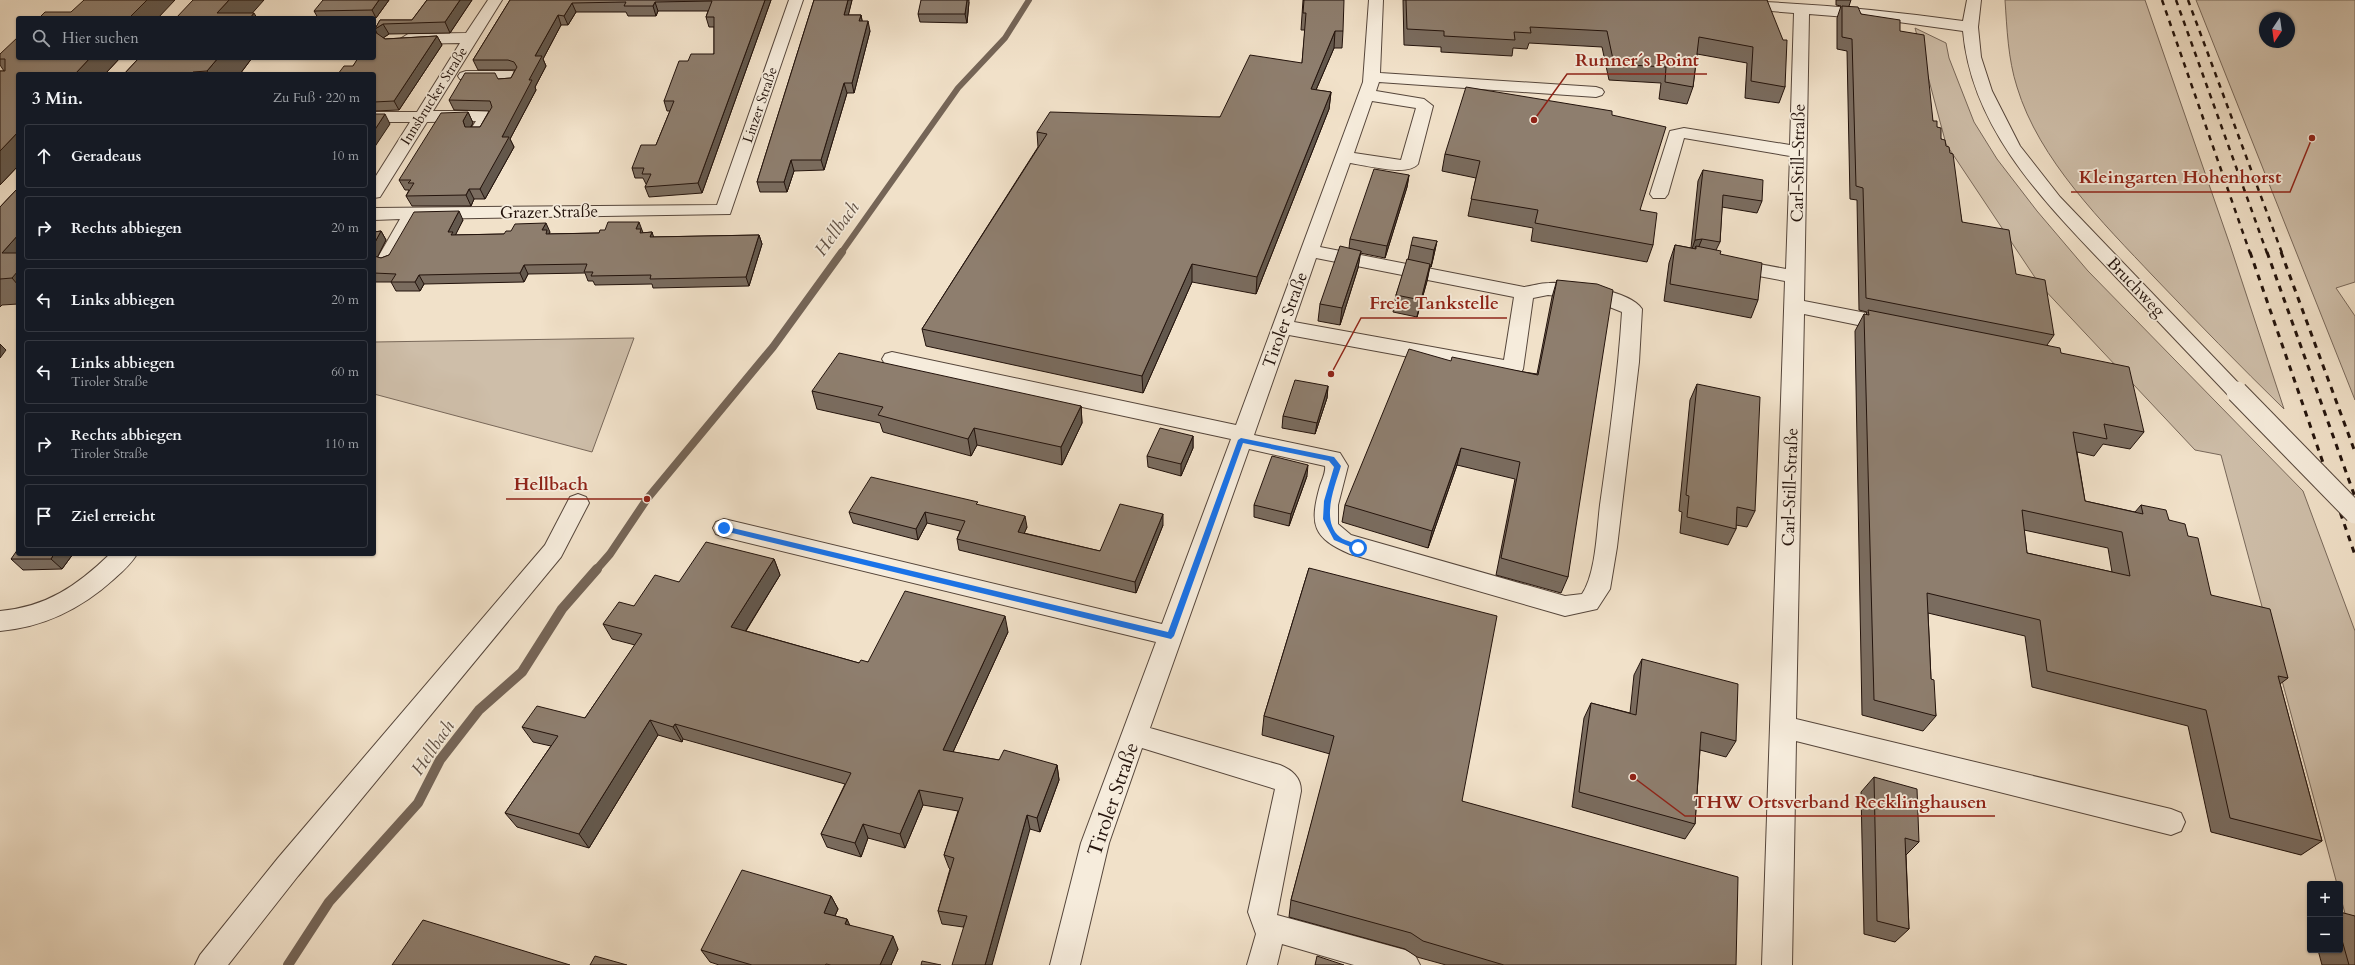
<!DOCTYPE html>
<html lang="de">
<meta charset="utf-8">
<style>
:root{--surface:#171b24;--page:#20242c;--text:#f1f3f6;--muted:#9ea1a6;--line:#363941}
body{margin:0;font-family:Cardo,serif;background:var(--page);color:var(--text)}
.controls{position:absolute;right:12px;bottom:12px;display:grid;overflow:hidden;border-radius:4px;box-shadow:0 1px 3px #0004}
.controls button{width:36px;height:36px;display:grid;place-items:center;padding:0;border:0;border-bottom:1px solid var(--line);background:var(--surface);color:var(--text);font:20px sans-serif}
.compass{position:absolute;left:2259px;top:12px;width:36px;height:36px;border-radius:50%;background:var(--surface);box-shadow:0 1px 3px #0004;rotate:193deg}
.stop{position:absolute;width:12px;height:12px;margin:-9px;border:3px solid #1a73e8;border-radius:50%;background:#fff}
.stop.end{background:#1a73e8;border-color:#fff;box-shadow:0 1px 4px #0008}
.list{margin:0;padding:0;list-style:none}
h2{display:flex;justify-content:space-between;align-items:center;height:52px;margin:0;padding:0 16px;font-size:17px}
h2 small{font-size:13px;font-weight:400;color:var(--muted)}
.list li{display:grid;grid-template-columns:26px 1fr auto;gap:12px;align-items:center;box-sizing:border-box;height:64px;margin:0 8px 8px;padding:0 8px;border:1px solid var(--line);border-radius:4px}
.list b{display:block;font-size:15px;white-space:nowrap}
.list p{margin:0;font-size:13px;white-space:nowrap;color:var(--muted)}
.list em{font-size:13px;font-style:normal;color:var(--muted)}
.icon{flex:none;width:22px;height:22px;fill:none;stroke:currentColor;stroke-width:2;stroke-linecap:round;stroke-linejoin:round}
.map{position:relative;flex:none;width:2355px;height:965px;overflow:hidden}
.search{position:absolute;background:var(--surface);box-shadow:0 1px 3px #0004;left:16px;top:16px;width:360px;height:44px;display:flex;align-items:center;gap:10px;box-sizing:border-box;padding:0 14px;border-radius:4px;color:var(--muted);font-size:15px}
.panel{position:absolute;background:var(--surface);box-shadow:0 1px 3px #0004;left:16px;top:72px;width:360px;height:484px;border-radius:4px}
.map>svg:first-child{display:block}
</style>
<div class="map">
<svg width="2355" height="965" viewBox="0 0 2355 965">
<rect width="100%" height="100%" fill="#f1e1c9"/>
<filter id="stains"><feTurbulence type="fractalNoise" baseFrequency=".005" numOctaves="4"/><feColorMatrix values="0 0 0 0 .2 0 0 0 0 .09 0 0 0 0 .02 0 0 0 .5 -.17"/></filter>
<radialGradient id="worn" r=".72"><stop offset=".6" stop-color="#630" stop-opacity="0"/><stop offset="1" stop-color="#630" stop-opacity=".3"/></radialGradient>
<path fill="#cebea9" stroke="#78685a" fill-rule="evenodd" d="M2005 0H2145L2230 245 2284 409C2240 366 2197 322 2154 277 2103 223 2039 160 2017 87 2008 59 2007 29 2005 0Z
M2196 0H2355V282L2336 288 2355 316V400ZM2265 18H2289V42H2265Z
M1915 28 1946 43 1949 58 1974 122 1997 159 2037 211 2088 271 2303 491 2355 631V950L2340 895V884H2337L2221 455 2195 450 2040 285 1946 144Z
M634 338 592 452 374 394V342Z"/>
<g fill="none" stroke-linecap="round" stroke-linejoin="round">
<path stroke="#756557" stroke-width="6" d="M841 253 958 88 1005 38 1029 0"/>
<path stroke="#756557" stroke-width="8" d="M596 570 610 554 647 499 773 347 842 252"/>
<path stroke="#756557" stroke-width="10" d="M288 965 329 902 418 803 440 760 479 710 522 672 562 609 597 569"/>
<g stroke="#56463b" stroke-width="2">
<path id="minor" d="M488 0H502L433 111H487L493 112 495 116 483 136H471L469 132 476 121 427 122 380 197 374 198V179L410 122H374V112H417L460 43 408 44 400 39 408 34 466 33Z
M789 0H803L730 214 418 219 393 263 386 265 379 263 377 259 400 219 374 220V208L717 205Z
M1369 0H1383L1380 73 1596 87 1602 89 1604 92 1602 95 1596 97 1379 82 1376 91 1424 99 1433 106 1418 164C1408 177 1365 165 1350 163L1320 247 1524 287C1532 286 1540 283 1549 283 1570 282 1630 290 1642 309L1639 362 1617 547 1610 589 1597 609 1565 616 1350 554C1313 538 1309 525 1320 486 1322 480 1326 472 1325 466L1249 449 1150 728 1280 765C1292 770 1301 777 1301 791L1277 915 1405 950 1415 955 1420 965H1354L1282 944 1277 965H1247L1256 934 1248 912 1275 789 1142 748 1109 843 1080 965H1050L1081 843 1156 642 724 537 716 534 713 528 716 522 724 519 1162 624 1231 439 892 366 885 364 882 359 885 354 892 352 1236 425 1363 82ZM1372 101 1416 108 1401 160 1354 153ZM1316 258 1514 297 1504 360 1294 322ZM1548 295 1592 300 1622 312C1618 376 1609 441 1600 505 1597 529 1596 574 1582 594L1565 596 1351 535 1338 524V505L1348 466 1340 453 1254 435 1289 335 1513 376 1520 374 1523 369 1533 298Z
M1682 0C1776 0 1869 8 1963 21L1967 0H1981L1978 27 1981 57 1992 91 2020 146 2060 197 2247 392 2244 397 2237 399 2230 397C2191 356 2152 315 2113 274 2047 204 1972 132 1963 31L1884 20 1809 14 1804 301 1892 318 1899 320 1902 325 1899 330 1892 332 1804 314 1796 719 2171 809 2181 813 2185 822 2181 831 2171 835 1796 741 1792 965H1762L1785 281 1732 271 1725 269 1723 265 1725 261 1732 259 1786 269 1790 156 1684 138 1668 194 1665 198H1653L1650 194 1670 131 1684 128 1790 145 1794 13 1689 4Z
M466 71H512L518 73 520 76 514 87H502L500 84 502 81 460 79 458 76 460 73Z
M578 494 586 497 589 503 561 557 298 876 228 965H195L200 955 278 858 545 545 570 497Z
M110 554H137C131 564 122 572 114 579 81 609 44 627 0 631V611C46 607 77 586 110 554Z"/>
</g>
<use href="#minor" fill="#f6ecdc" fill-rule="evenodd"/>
<path stroke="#23130c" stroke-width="2.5" stroke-dasharray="5.5 5.5" stroke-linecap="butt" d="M2162 0 2250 253
M2176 0 2267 253
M2188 0 2282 253"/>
<path stroke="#23130c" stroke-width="3" stroke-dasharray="6 6" stroke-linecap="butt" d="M2250 252 2355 555
M2267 252 2355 497
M2281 252 2355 452"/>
<g stroke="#56463b" stroke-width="23" stroke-linecap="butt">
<path id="minor-bridge" d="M2237 392 2355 513"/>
</g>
<use href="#minor-bridge" stroke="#f6ecdc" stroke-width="21"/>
</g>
<path fill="#7a6c5f" stroke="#23130c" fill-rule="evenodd" d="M389 0 376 18H318L314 11Z
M427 0H472L450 33 389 34 383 38 385 39 437 36 442 45 399 110 374 111V74L353 66 377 33 375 29 380 20H412Z
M510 0H771L702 193 649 197 645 187 647 184H646L643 178H635L632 168 656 145 670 111H667L664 101 688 61 714 54V27H709L706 17 708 11H658L656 16H628L626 12H576L568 25H561L543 59 546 66 535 87 536 90 510 139 514 147 485 199H474L471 206H412L406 196 409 190H405L399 180 468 112 473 123 471 127H480L489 111 454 110 449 100 498 79 511 78 515 70H478L473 60Z
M814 0H852L848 15H861L862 21 870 31 854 93H847L824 170 794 171 787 192H760L757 182Z
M1303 0 1343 31 1342 48H1334L1316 90 1331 92 1329 109 1256 294 1192 282 1143 393 926 346 922 329 1038 147 1037 132 1220 117 1302 63 1305 30H1301Z
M1403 0H1767L1785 87 1779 103 1745 98 1747 63 1697 54 1693 87 1687 104 1659 99 1661 83 1609 80 1602 47 1529 43 1527 49 1513 48 1512 56 1441 52V47L1404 45Z
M1836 0H1851L1849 6 1861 14 1900 31 1933 121 1937 127 1941 139 1950 153 1962 222 2016 274 2054 335 2047 345 2061 353 2144 432 2130 449 2103 444 2094 456 2077 452 2085 501 2135 512 2141 505 2169 520 2188 536 2211 595 2288 678 2280 684 2322 841 2301 855 2211 832 2188 726 2032 687 2025 636 1928 613 1931 679 1936 716 1923 731 1862 715 1855 331 1864 314 1866 315 1867 312 1859 310 1857 200 1850 199 1847 51 1837 49V18L1841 6 1836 5ZM2024 530 2108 548 2112 572 2027 553Z
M969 2 967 23 920 22 918 14Z
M0 54 18 58H120L105 74H18V166L0 185V71H4L0 65Z
M139 58H252L240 74H124Z
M1612 115 1640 210 1653 245 1647 262 1531 241 1533 228 1468 216 1476 178 1442 171 1445 154Z
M1703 170 1762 201 1757 213 1722 207 1720 242 1716 250 1720 254 1758 300 1751 318 1664 301 1669 263 1675 245 1691 248 1698 181Z
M1409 175 1407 187 1385 258 1360 253 1358 268 1340 325 1318 321 1320 304 1349 248 1350 239Z
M18 188V304L2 305 0 307V207Z
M463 220 455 235 504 234 550 232 549 234 599 233 642 231 643 233 652 232 653 237 759 235 762 244 749 286 653 288 652 284 595 285 593 281H588L585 273 528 274 524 282 424 284 420 291H396L391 282H374V232L381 231 386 240 377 257 381 258 389 255Z
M1437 241 1433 259 1431 267H1430L1427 281 1417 317 1393 312 1396 295 1408 260 1411 245Z
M1557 280 1568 577 1561 593 1496 575 1515 479 1457 465 1428 548 1342 522 1345 505 1451 361 1537 374 1552 297Z
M1697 384 1755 511 1747 527 1736 525V529L1728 545 1680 533 1682 512 1679 511 1690 400Z
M1328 386 1327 398 1315 434 1282 428 1283 416Z
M812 391 1081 406 1082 423 1062 465 977 445 971 456 883 432 880 423 817 409Z
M1193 436V448L1181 476 1148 467 1147 456Z
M1307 476 1289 526 1254 517V505Z
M978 505 1027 527 1024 533 1100 551 1163 525 1136 593 959 550 957 539 960 531 927 523 918 540 853 523 849 512Z
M18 554H73L62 569 23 570 11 559Z
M774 559 780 575 746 631 859 663 868 662 1008 632 953 752 999 760 1057 765 1059 780 1040 832 1030 829 963 927 942 924 938 911 950 869 949 868 944 855 958 811 923 805 905 848 868 838 861 857 827 847 821 834 845 784 683 739 682 742 658 735 589 848 517 827 505 813 551 746 533 742 522 727 585 718 635 645 612 639 603 624 634 606 679 582Z
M1309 568 1462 801 1736 965H1446L1417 957 1405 949 1289 917 1291 900 1330 754 1262 735 1264 716Z
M1642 659 1736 741 1726 757 1700 750 1695 824 1685 839 1572 807 1584 718 1591 703 1630 713 1634 675Z
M1874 777 1919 842 1906 855 1909 929 1895 942 1864 934 1861 792Z
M831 896 838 909 835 916 847 919 849 925 898 949 891 965H719L710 962 701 950Z
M2340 912 2355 965H2322L2318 950H2340Z"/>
<path fill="#63584d" stroke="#23130c" d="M147 0H175L158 18H129Z
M229 0H264L248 18 217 13Z
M379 0H389L376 18 372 10Z
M460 0H472L450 33 445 22Z
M765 0H771L702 193 698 183Z
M848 0H852L846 25 844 15Z
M967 0H969V2L967 23 965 14Z
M655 2 658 11 656 16 653 6Z
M572 3 576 12 568 25 564 16Z
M254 13 257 18H250Z
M558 15 561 25 543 59 546 66 535 87 536 90 510 139 514 147 485 199 480 189 502 137 529 80 535 56Z
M861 15 863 25 859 21Z
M868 21 870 31 854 93 852 83Z
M383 24 389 34 380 40 375 29Z
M1335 31 1334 48 1309 106 1311 89Z
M437 36 442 45 399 110 394 101Z
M90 58H120L105 74H75Z
M218 58H252L240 74H209L207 71Z
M844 83 847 93 824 170 821 160Z
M1331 92 1329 109 1256 294 1257 277Z
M468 112 473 123 468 131 465 127 463 121Z
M385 114 390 124 374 148V131Z
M18 132V166L0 185V151Z
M791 160 794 171 787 192 784 182Z
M1409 175 1407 187 1385 258 1387 246Z
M469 189 474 199 471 206 466 195Z
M459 211 463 220 455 236 457 241 448 232Z
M639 222 645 238 636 229Z
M546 223 550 232 547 237 542 230Z
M381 231 386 240 376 260 374 257V244Z
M652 232 655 241 650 237Z
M18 235V285L12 278 2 253Z
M759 235 762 244 749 286 746 277Z
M1702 239 1697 251 1696 246 1694 251 1691 252 1695 240Z
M1437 241 1433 259 1431 267 1434 250Z
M1361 251 1358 268 1340 325 1342 308Z
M1192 264V282L1143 393 1142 376Z
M1430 264 1427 281 1417 317 1421 300Z
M524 265 528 274 524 282 520 273Z
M419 275 424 284 420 291 415 282Z
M0 344 6 350 0 358Z
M1328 386 1327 398 1315 434 1317 423Z
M1081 406 1082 423 1062 465 1061 447Z
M974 428 977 445 971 456 968 439Z
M1193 436V448L1181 476V464Z
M1461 448 1457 465 1428 548 1432 531Z
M1308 465 1307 476 1289 526 1291 514Z
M925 512 927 523 918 540 916 529Z
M1163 514V525L1136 593 1135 582Z
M1025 516 1027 527 1020 543 1018 532Z
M54 554H73L62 569 51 559Z
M774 559 780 575 738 643 731 627Z
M1005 616 1008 632 947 765 943 750Z
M650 720 658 735 589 848 579 834Z
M675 724 683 739 682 742 673 727Z
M1057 765 1059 780 1040 832 1037 818Z
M919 790 923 805 905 848 900 834Z
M1027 815 1030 829 992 965H985Z
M863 824 868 838 861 857 855 843Z
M831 896 838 909 830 926 824 913Z
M847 919 853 932 845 924Z
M893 936 898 949 891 965H880Z"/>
<path fill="#8e7e6e" stroke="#23130c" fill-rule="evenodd" d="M84 0H147L129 18H39L45 12H71Z
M193 0H229L217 13H254L250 18H176Z
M323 0H379L372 10 314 11Z
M427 0H460L445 22 383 24 375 29 380 20H412Z
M510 0H765L698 183 645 187 651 174H642L644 168H632L641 145H656L674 101H664L679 61H688L691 54H714V17H706L712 1 655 2 653 6H624L626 2 572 3 564 16 558 15 535 56H542L529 80H532L502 137H509L480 189H469L466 195 406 196 414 183H408L411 180H399L441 113 468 112 463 121 465 127H480L492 107 490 101 449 100 465 73H495L498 79 511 78 517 67 514 62 508 60H473Z
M814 0H848L844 15H861L859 21H868L852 83H844L821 160H791L784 182H757Z
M921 0H967L965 14H918Z
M1304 0H1344L1343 31H1335L1311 89 1331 92 1257 277 1192 264 1142 376 922 329 1047 134 1037 132 1050 112 1220 117 1250 55 1302 63 1306 13H1303Z
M1406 0H1767L1783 40H1787L1785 87 1751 81 1753 47 1699 37 1693 87 1665 82 1666 67 1614 64 1607 31 1530 27 1531 33 1514 32 1515 40 1444 36V31L1407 29Z
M1842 6 1858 7 1861 14 1900 20V31L1924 35 1933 121H1937V127L1941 128V139L1945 140 1946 146 1949 147 1950 153 1953 154 1962 222 2009 230 2016 274 2045 280 2054 335 1866 298 1863 188 1856 186 1852 39 1842 37Z
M375 32 385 39 437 36 394 101 374 102V74H338L344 66H353L358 58H374V33Z
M18 37V58H90L75 74H18V132L0 151V71H5V59H0V54Z
M139 58H218L207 71 193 72 191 74H124Z
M1466 87 1612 111V115L1666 127 1640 210 1657 213 1653 245 1535 223 1538 210 1471 199 1480 161 1445 154Z
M374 114H385L374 131Z
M1374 169 1409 175 1387 246 1350 239Z
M1703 170 1763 180 1762 201 1723 195 1720 242 1702 239 1695 240Z
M18 188V235L2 253H18V271L12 278 0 279V207Z
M459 211 448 232H453L451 235 504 234 506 231H511L515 224 546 223 542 230H547L546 234 599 233 600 230H605L608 222H639L636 229H641L640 233 652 232 650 237 759 235 746 277 650 279 651 275 591 276 593 272H584L587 264 524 265 520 273 419 275 415 282H391L396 274 374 273V256L381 258 389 255 414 212Z
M381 231 374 244V232Z
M1413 237 1437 241 1434 250 1411 245Z
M1675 245 1696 249V246L1721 251 1720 254 1762 263 1758 300 1670 284Z
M1340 246 1361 251 1342 308 1320 304Z
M1407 259 1430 264 1421 300 1396 295Z
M1557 280 1597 284 1613 290 1568 577 1501 558 1520 462 1461 448 1432 531 1345 505 1409 349 1451 361 1452 357 1538 375Z
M1868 310 2060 348 2061 353 2129 367 2144 432 2104 424 2107 439 2073 432 2085 501 2143 514 2141 505 2166 510 2169 520 2185 524 2188 536 2198 538 2211 595 2270 609 2288 678 2278 676 2322 841 2230 818 2206 710 2047 671 2040 620 1927 593 1931 679 1934 680 1936 716 1874 700 1864 314 1869 315ZM2022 510 2122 532 2130 576 2027 553Z
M839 353 1081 406 1061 447 974 428 968 439 878 415 883 407 812 391Z
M1295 380 1328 386 1317 423 1283 416Z
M1697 384 1760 397 1755 511 1737 507 1736 529 1687 517 1689 496 1686 495Z
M1160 428 1193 436 1181 464 1147 456Z
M1272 456 1308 465 1291 514 1254 505Z
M871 477 978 502 976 504 1025 516 1018 532 1100 551 1120 504 1163 514 1135 582 957 539 965 521 925 512 916 529 849 512Z
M706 542 774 559 731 627 859 663 861 660 868 662 905 591 1005 616 943 750 999 760 1004 750 1057 765 1037 818 1027 815 985 965H952L967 916 938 911 954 858 944 855 963 798 919 790 900 834 863 824 855 843 821 834 851 773 675 724 673 727 650 720 579 834 505 813 558 736 522 727 537 706 585 718 642 634 603 624 619 602 634 606 655 575 679 582Z
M18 549V554H54L51 559H11Z
M1309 568 1497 616 1462 801 1738 877 1736 965H1504L1423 941 1411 933 1291 900 1334 736 1264 716Z
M1642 659 1738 684 1736 741 1701 732 1695 824 1579 792 1591 703 1636 715Z
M1874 777 1917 789 1919 842 1905 838 1909 929 1877 921Z
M742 870 831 896 824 913 847 919 845 924 893 936 880 965H831L826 964 825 965H752L701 950Z
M2340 912 2355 916V965H2349L2340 933Z
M423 920 570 965H392Z
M595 956 627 965H590Z
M1317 956 1344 965H1315Z
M922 961 941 965H921Z"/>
<path fill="#1a73e8" d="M1241 438 1334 457 1341 466C1335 486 1320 521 1340 537 1346 542 1357 542 1362 548L1358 550 1334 540 1323 519 1324 501 1334 467 1329 461 1243 443 1174 636 1171 639 724 531 720 528 724 526 1168 632 1238 440Z"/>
<g text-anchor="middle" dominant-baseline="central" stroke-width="3.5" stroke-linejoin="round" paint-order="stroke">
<g font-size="14" fill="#23130c" stroke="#f6ecdc">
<text transform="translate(434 96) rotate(-58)">Innsbrucker Straße</text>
<text transform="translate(760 105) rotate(-71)">Linzer Straße</text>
</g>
<g font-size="17" fill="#23130c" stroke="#f6ecdc">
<text transform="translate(1798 163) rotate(-89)">Carl-Still-Straße</text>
<text transform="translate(549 212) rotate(-1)">Grazer Straße</text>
<text transform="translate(2136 287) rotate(46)">Bruchweg</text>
<text transform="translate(1285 320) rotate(-70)">Tiroler Straße</text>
<text transform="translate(1790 487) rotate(-88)">Carl-Still-Straße</text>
</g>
<g font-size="18" font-style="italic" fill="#605044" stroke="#f6ecdc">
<text transform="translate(837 229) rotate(-54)">Hellbach</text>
<text transform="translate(433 748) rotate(-56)">Hellbach</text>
</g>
<g font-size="20" fill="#23130c" stroke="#f6ecdc">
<text transform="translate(1113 799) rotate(-71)">Tiroler Straße</text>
</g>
</g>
<path fill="none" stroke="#8f2418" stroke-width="1.5" d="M1534 120L1567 74H1707M2312 138L2290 192H2071M1331 374L1361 318H1507M647 499L596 499H506M1633 777L1685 816H1995"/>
<g fill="#8f2418" stroke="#f6ecdc" stroke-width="1.5">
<circle cx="1534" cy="120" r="4"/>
<circle cx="2312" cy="138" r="4"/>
<circle cx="1331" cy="374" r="4"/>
<circle cx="647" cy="499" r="4"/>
<circle cx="1633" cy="777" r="4"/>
</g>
<g font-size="18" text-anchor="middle" font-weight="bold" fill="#8f2418" stroke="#f6ecdc" stroke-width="3.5" stroke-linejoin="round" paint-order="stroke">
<text x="1637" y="66">Runner´s Point</text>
<text x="2180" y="183">Kleingarten Hohenhorst</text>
<text x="1434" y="309">Freie Tankstelle</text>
<text x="551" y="490">Hellbach</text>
<text x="1840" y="808">THW Ortsverband Recklinghausen</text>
</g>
<rect width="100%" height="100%" filter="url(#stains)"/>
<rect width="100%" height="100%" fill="url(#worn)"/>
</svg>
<div class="controls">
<button>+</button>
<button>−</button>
</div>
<svg class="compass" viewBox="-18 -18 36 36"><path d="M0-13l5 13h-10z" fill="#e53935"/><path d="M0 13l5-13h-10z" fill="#9ea1a6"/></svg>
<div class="stop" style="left:1358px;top:548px"></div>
<div class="stop end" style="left:724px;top:528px"></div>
<div class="search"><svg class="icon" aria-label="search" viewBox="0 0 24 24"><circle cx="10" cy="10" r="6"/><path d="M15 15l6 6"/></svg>Hier suchen</div>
<section class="panel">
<h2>3 Min.<small>Zu Fuß · 220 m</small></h2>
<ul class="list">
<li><svg class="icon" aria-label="ahead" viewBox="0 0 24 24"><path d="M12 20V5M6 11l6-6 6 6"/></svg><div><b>Geradeaus</b></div><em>10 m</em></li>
<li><svg class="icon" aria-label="right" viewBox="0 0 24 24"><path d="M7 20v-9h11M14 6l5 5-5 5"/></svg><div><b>Rechts abbiegen</b></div><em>20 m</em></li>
<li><svg class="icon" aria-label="left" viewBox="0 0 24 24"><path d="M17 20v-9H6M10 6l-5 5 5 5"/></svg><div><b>Links abbiegen</b></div><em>20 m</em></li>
<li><svg class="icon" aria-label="left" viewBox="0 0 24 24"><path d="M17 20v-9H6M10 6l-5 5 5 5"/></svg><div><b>Links abbiegen</b><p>Tiroler Straße</p></div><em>60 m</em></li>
<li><svg class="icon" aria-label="right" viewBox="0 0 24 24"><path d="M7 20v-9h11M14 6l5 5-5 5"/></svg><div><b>Rechts abbiegen</b><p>Tiroler Straße</p></div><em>110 m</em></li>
<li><svg class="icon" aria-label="arrive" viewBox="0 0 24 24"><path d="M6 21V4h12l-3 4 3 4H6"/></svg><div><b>Ziel erreicht</b></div></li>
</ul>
</section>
</div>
